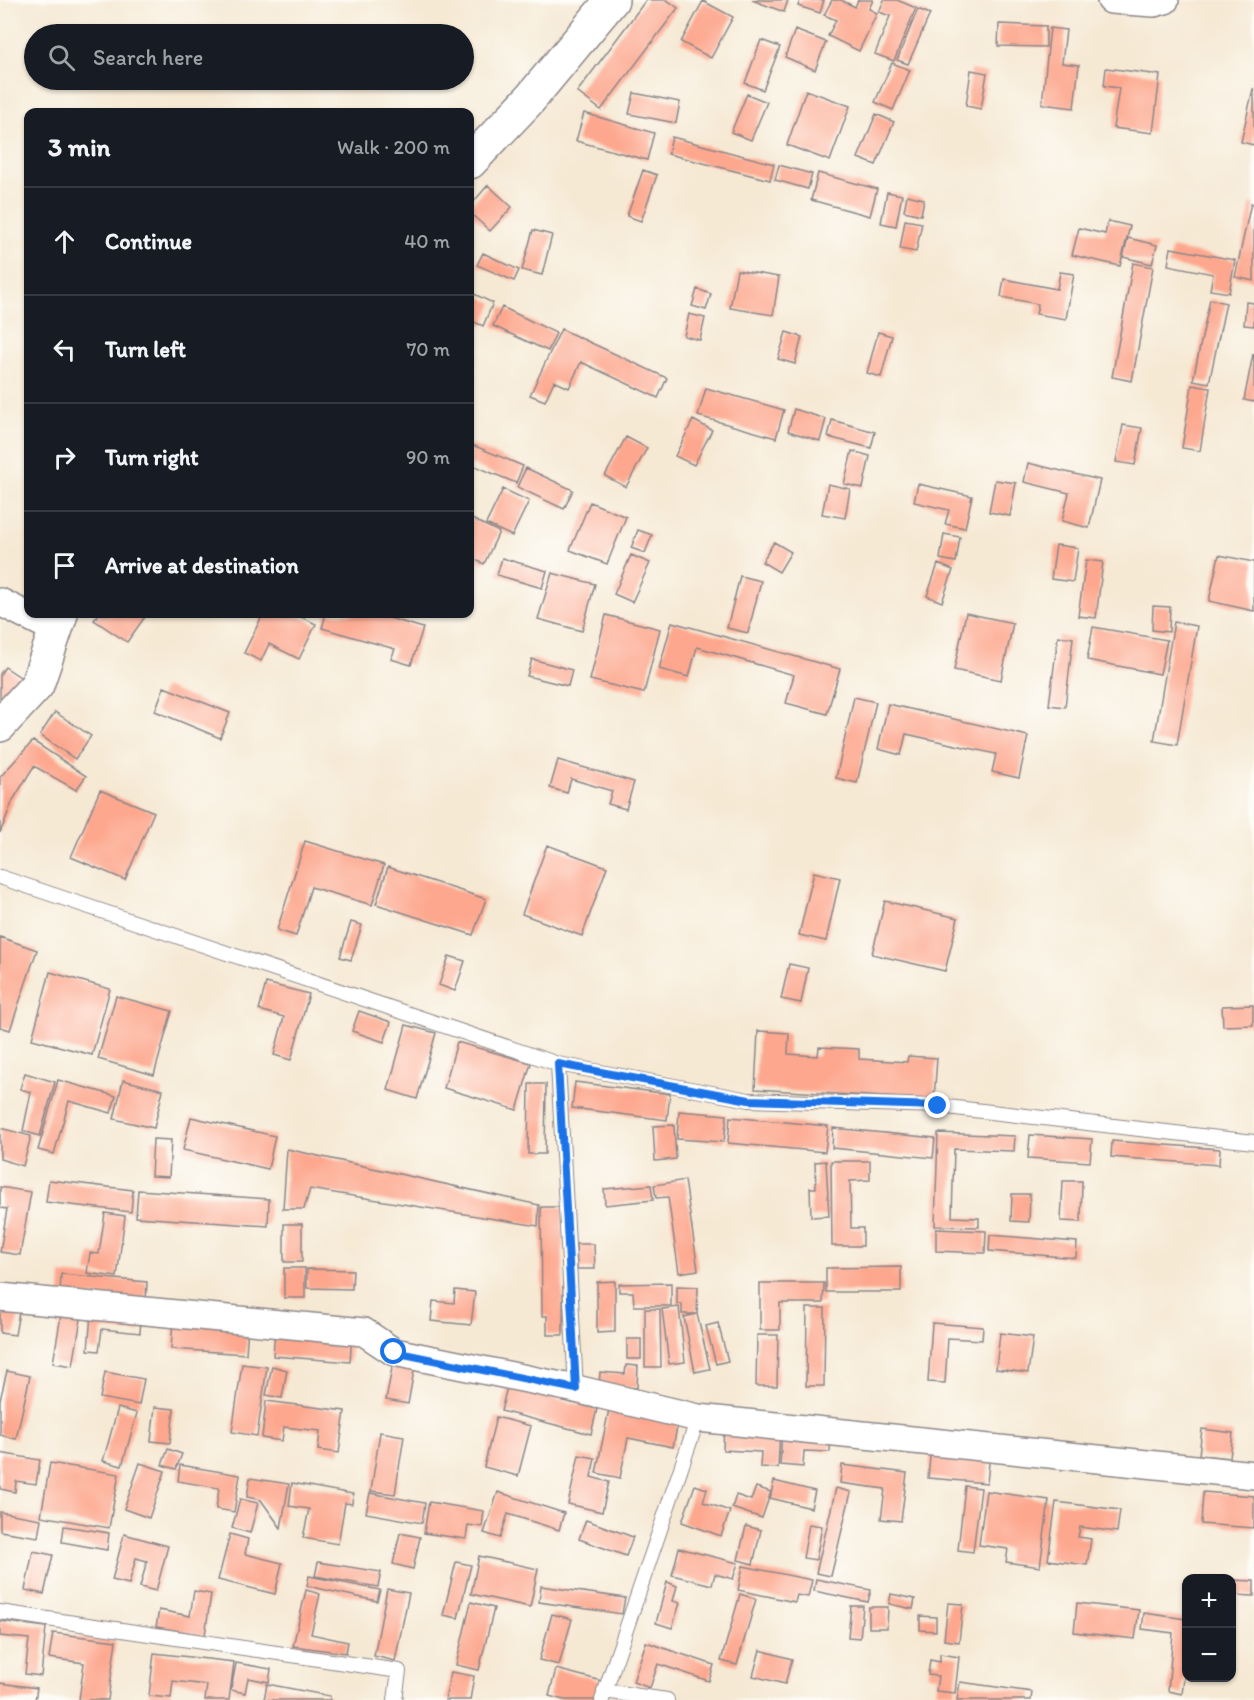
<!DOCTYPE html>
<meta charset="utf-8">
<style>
:root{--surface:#171b24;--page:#20242c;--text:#f1f3f6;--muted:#9ea1a6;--line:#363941}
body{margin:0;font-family:Itim,sans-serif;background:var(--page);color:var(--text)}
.controls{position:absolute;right:18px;bottom:18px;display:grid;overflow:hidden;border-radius:12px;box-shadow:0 2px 4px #0004}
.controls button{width:54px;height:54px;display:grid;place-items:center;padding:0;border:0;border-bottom:2px solid var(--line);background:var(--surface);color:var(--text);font:30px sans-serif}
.stop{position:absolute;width:18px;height:18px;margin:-14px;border:4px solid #1a73e8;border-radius:50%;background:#fff}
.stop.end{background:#1a73e8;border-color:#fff;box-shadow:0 2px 6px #0008}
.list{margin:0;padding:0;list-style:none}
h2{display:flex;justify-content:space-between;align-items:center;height:78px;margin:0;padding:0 24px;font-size:26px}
h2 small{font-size:20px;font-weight:400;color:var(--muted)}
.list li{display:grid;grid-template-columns:39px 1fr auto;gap:18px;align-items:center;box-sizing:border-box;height:108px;padding:0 24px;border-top:2px solid var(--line)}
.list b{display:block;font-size:22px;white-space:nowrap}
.list em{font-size:20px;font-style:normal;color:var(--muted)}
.icon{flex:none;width:33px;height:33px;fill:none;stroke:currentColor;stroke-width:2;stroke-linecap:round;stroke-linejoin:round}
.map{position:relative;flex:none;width:1254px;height:1700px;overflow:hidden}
.search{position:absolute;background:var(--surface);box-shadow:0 2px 4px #0004;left:24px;top:24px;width:450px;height:66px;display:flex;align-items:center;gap:15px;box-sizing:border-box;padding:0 21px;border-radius:33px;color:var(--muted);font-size:22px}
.panel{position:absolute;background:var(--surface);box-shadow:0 2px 4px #0004;left:24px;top:108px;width:450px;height:510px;border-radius:12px}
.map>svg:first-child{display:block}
</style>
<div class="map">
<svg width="1254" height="1700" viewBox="0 0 1254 1700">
<rect width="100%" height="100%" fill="#fdfcf7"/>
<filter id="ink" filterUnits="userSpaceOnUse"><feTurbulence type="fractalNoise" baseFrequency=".0167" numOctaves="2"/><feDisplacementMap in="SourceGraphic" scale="12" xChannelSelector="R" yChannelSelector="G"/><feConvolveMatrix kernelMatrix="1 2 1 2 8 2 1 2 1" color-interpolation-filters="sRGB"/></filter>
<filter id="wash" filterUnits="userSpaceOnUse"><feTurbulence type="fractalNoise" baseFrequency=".008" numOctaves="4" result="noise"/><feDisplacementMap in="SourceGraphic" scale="24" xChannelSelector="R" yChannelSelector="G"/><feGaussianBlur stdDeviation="1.35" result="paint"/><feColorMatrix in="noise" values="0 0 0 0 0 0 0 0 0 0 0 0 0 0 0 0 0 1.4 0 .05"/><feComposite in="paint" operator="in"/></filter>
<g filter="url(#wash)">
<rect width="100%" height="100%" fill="#f6e9d4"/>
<g id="blocks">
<path fill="#fda78e" d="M646 0H667L678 8 601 110 577 92Z
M752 0H788L784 12Z
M800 0H824L820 13 798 6Z
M832 0H841L855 7 858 0H873L869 9 877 13 859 51 828 36 836 20 824 15Z
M884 0H897L916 8 894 61 875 54 890 16 879 12Z
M703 1 733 17 711 58 681 42Z
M918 9 930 14 908 64 897 60Z
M999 24 1046 26V47L998 46Z
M1050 28 1066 30 1062 63 1079 65 1074 108 1042 104Z
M795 30 826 42 815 70 785 57Z
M761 40 780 47 763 90 745 83Z
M892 63 910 70 893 110 875 102Z
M1106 68 1160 75 1153 133 1113 128 1119 88 1104 86Z
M971 70 987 73 981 109 966 106Z
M1253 89H1254V145L1241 142Z
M806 90 850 106 830 161 787 145Z
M634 93 680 102 676 123 629 114Z
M747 94 767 102 751 140 731 132Z
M584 113 654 133 647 160 576 141Z
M876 114 894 122 876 165 858 158Z
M672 137 774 164 770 180 668 154Z
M779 165 812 174 808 189 775 180Z
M643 170 657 175 641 221 627 216Z
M818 173 877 189 870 216 811 200Z
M488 185 512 207 490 231 470 213V206Z
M887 192 902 195 896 226 881 223Z
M907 195 924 199 921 215 904 211Z
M1251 203 1254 204V281L1235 277Z
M905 220 922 223 916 252 900 249Z
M1108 221 1130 226 1120 266 1072 255 1079 228 1105 234Z
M533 230 552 235 542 275 522 270Z
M1128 238 1157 245 1152 264 1123 257Z
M1171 248 1235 260 1229 293 1210 290 1213 274 1168 265Z
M483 253 519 270 514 281 477 265Z
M1133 263 1153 267 1132 381 1112 377Z
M737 270 779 277 773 315 730 308Z
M1060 272 1074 274 1066 319 1036 314 1038 304 1001 297 1004 279 1057 289Z
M697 289 711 294 706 310 692 306Z
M470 292 493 303 483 326 470 320Z
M1210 299 1226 303 1209 383 1193 380Z
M1246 302 1254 303V326L1244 325Z
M502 307 556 333 548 351 493 326Z
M689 314 705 318 700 340 684 336Z
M561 329 667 378 658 398 581 362 569 388 554 381 545 401 530 395Z
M786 332 802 337 795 364 778 359Z
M878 332 892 336 881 377 867 373Z
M1253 354 1254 355V402L1244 400Z
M1192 385 1210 388 1200 451 1182 448Z
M706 388 784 410 776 438 698 416Z
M794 409 826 419 820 441 788 431Z
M693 420 712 430 694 465 675 456Z
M832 420 875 432 871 448 828 437Z
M1123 425 1142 428 1135 465 1116 462Z
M626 437 647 448 626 487 605 476Z
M470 444 523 466 516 483 470 464Z
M852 451 870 456 863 488 844 484Z
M1028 463 1100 480 1089 528 1062 521 1069 493 1024 482Z
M526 468 573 490 564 509 517 487Z
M995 480 1016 483 1010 516 989 512Z
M828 484 850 489 845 518 822 514Z
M918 484 972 496 965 528 945 524 949 510 914 502Z
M503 489 529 501 512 536 486 524Z
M590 502 626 517 607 564 570 550Z
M470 518 499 532 484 564 470 557Z
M638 530 652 535 645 553 631 548Z
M944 534 960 537 956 562 940 559Z
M774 542 791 552 779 572 762 562Z
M1056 545 1078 548 1073 582 1051 579Z
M631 555 650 563 632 602 614 594Z
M1219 555 1254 562V611L1209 601Z
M502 558 547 571 542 588 497 575Z
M1086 560 1103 562 1096 618 1078 616Z
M938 564 953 570 942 602 927 596Z
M552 573 595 584 582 631 538 619Z
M740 576 761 581 748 633 727 628Z
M1153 606 1170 607 1169 632 1152 630Z
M966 613 1013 623 1001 680 954 670Z
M99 614H147L127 642 94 620Z
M263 614H295L316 624 299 659 269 644 261 661 244 653Z
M326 614H376L423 628 411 665 391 659 395 649 322 628Z
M606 615 660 629 644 693 590 680Z
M672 622 840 669 827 714 786 703 794 675 697 647 689 677 659 669Z
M1174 622 1197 626 1177 745 1154 741Z
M1093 627 1167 640 1160 674 1087 660Z
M1058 636 1073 638 1065 707 1049 705Z
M532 659 572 670 568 686 527 676Z
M5 667 29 683 0 707V674Z
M164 687 230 713 220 738 155 711Z
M854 697 876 702 857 783 836 778Z
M888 704 1028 736 1019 778 992 772 996 754 906 734 901 755 878 749Z
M55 712 91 736 75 759 40 735Z
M33 741 86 776 76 790 34 766 13 800 0 833V777Z
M558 760 634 782 626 809 608 804 612 791 571 779 567 793 550 788Z
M100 790 154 812 125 880 71 857Z
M305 841 384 865 372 905 311 887 296 936 277 930Z
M547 845 607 867 582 936 522 914Z
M388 867 486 899 473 935 376 904Z
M814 872 840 878 826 941 799 935Z
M885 901 958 918 945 971 872 954Z
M351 922 362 925 351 960 340 957Z
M0 937 37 950 10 1030 0 1027Z
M449 956 465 961 455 991 439 985Z
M789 964 808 968 801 1003 781 999Z
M50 972 110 989 92 1055 32 1039Z
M266 983 309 994 291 1060 274 1055 284 1017 259 1010Z
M116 996 172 1011 154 1075 98 1059Z
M1253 1005V1025L1223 1026 1222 1006Z
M359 1011 391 1022 384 1042 352 1031Z
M406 1025 436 1033 417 1099 388 1090Z
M758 1031 789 1033 788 1054 818 1056 819 1047 859 1049V1059L907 1062 908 1056 937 1058 934 1100 755 1089Z
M457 1042 531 1063 517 1110 444 1088Z
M25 1073 55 1082 40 1136 23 1131 31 1092 20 1089Z
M58 1080 116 1096 111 1113 69 1101 54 1154 38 1150Z
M123 1080 163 1090 154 1128 114 1119Z
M575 1082 670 1094 667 1120 572 1108Z
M529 1084H546L545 1154H528Z
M679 1111 727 1115 724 1142 677 1139Z
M191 1117 275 1136 268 1169 183 1150Z
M730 1117 828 1126 825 1152 728 1143Z
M674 1125 676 1159 655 1161 653 1126Z
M0 1128 31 1136 23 1166 0 1159Z
M833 1128 935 1138 933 1158 832 1148Z
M938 1133 1015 1136 1014 1151 954 1149 952 1217 979 1218V1227L935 1226Z
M1030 1135 1092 1139 1090 1162 1028 1158Z
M153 1139 171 1140 169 1177 151 1176Z
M1112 1141 1220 1149 1219 1165 1111 1157Z
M287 1149 539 1205 538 1226 310 1189 304 1209H283Z
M826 1161 829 1216 811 1217 810 1188H816L815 1162Z
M831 1161H870V1180L850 1181 851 1228H863V1246H832Z
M49 1180 133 1190 131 1212 46 1202Z
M685 1180 698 1270 679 1273 668 1197 656 1198 654 1185Z
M1063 1181H1082L1081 1222 1061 1221Z
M651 1185 653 1200 605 1205 604 1189Z
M0 1187 31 1192 20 1255 0 1252 7 1209 0 1208Z
M138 1190 269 1199 268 1226 136 1217Z
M1012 1194H1030L1029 1222 1011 1221Z
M541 1207H563V1335H547V1316H542Z
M105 1213 125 1216 117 1277 87 1273 90 1253 99 1254Z
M284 1224H302V1262H284Z
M936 1229 986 1231 985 1253 936 1251Z
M990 1235 1077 1242 1076 1258 989 1251Z
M576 1244H594L595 1269H577Z
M901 1267V1292H826V1268Z
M284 1268H305V1298H284Z
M307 1269 353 1270 352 1289 307 1288Z
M61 1274 147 1282 146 1301 60 1294Z
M615 1281V1332L597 1333V1282Z
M671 1283V1306H634L633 1292H619V1284Z
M760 1283H824L823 1303H780V1330H760Z
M677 1286 698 1287 697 1314 710 1369 695 1372 684 1317 696 1314H682V1304H677Z
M455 1290 475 1292 471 1325 431 1321 433 1301 454 1303Z
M679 1307 685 1362 669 1364 662 1309Z
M807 1308H825L824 1386H806Z
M0 1309 19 1312 15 1335 0 1333Z
M62 1309 82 1313 73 1366 53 1363Z
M645 1309H660L661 1367H645Z
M91 1314 141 1319 140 1333 102 1329 99 1351 88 1350Z
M173 1321 248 1326 246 1354 171 1349Z
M718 1323 728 1361 716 1364 706 1326Z
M932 1323 983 1327 982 1340 948 1338 945 1383 928 1382Z
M275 1329 352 1335 350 1362 273 1356Z
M1000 1333 1033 1337 1028 1373 996 1369Z
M757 1335H778L777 1386H756Z
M627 1339H641V1359H627Z
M394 1357 416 1360 408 1404 386 1400Z
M242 1364 267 1367 257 1436 232 1432Z
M626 1365 638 1366 637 1388 599 1386 600 1372 625 1374Z
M272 1366 287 1370 282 1398 266 1395Z
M7 1371 30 1376 16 1439 0 1435V1400Z
M105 1372 144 1379 139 1405 100 1398Z
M507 1387 597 1409 591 1434 501 1411Z
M266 1401 345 1411 339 1453 318 1450 320 1431 284 1427 282 1441 262 1438Z
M155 1407 174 1409 170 1443 151 1441Z
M118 1408 137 1413 122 1466 103 1461Z
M609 1409 678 1423 673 1447 628 1438 620 1478 596 1473Z
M496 1417 531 1426 518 1476 484 1467Z
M724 1425 780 1429 778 1468 760 1467 761 1452 723 1450Z
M1202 1429 1233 1433 1230 1458 1199 1455Z
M782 1431 831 1434 830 1452 804 1451 803 1467 780 1465Z
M380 1432 404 1436 395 1494 371 1491Z
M931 1447 990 1453 987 1483 928 1478Z
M168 1449 182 1454 176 1469 162 1465Z
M0 1453 40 1460 36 1484 16 1481 15 1492 0 1489Z
M579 1455 595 1458 591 1477 609 1482 602 1512 568 1504Z
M50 1463 119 1474 109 1528 41 1516Z
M140 1463 165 1471 149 1518 124 1509Z
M180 1465 240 1475 234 1512 216 1509 219 1488 178 1481Z
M842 1465 907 1473 901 1521 881 1519 885 1489 840 1483Z
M250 1478 289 1484 281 1528 261 1500 247 1497Z
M774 1481 815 1491 811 1508 770 1498Z
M292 1483 353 1494 352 1504 345 1503 338 1544 303 1538 309 1509 289 1506Z
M695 1485 707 1489 703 1502 730 1511 721 1536 682 1522Z
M965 1486 981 1488 973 1552 958 1550Z
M756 1487 771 1492 762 1518 732 1508 736 1495 751 1500Z
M836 1488 851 1492 831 1576 816 1573Z
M986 1491 1049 1500 1040 1567 1006 1562 1008 1549 979 1545Z
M498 1492 564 1513 559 1530 508 1514 500 1538 484 1533Z
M1203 1492 1254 1496V1528L1201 1524Z
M370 1493 425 1503 422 1523 366 1513Z
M240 1499 258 1503 250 1533 232 1528Z
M429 1502 484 1511 482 1527 468 1525 466 1539 424 1533Z
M1056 1502 1120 1510 1117 1532 1080 1527 1078 1537 1091 1539 1087 1565 1048 1560Z
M0 1512 41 1519 38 1537 0 1531Z
M586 1520 633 1537 626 1556 579 1539Z
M809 1524 822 1526 816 1560 803 1558Z
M64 1526 109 1533 107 1550 62 1542Z
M746 1526 761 1530 753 1564 738 1560Z
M400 1533 420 1537 413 1569 393 1564Z
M124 1534 168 1546 156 1591 140 1587 147 1561 136 1558 129 1584 112 1580Z
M230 1534 248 1539 245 1554 282 1563 275 1594 218 1580Z
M679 1548 738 1563 733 1579 715 1574 712 1585 672 1575Z
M33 1551 53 1555 44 1594 25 1590Z
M479 1556 538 1569 530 1607 471 1594Z
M318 1562 381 1572 378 1587 315 1576Z
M456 1562 471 1565 458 1618 443 1615Z
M743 1566 812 1580 808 1597 797 1595 795 1602 738 1590Z
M309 1576 380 1590 377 1601 307 1586Z
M816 1579 871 1590 868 1602 814 1591Z
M1232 1580 1254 1581V1596L1232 1595Z
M667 1582 677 1586 673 1601 680 1603 672 1628 656 1623Z
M541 1586 625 1598 622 1614 539 1602Z
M387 1589 409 1593 395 1661 374 1656Z
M306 1590 320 1594 311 1634 348 1642 346 1653 293 1646Z
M194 1591 211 1594 205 1635 156 1627 159 1610 190 1616Z
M740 1594 756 1599 737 1665 721 1661Z
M891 1594 915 1599 913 1609 889 1604Z
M471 1602 494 1608 479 1670 456 1665Z
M948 1603 963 1604 959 1642 944 1640Z
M1077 1603 1139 1610 1135 1639 1074 1632Z
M851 1606H863L860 1638 848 1637Z
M869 1607H888L887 1628H869Z
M1144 1613 1186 1619V1661L1182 1694 1168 1691 1173 1633 1142 1629Z
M552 1614 572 1619 559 1665 539 1660Z
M920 1616 936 1617V1631L920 1630Z
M0 1621 46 1627 41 1676 25 1674 29 1639 0 1636Z
M53 1633 116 1641 108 1700H79L84 1663 49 1658Z
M646 1642 714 1665 709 1681 658 1664 650 1688 633 1682Z
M760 1650 792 1659 785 1684 753 1676Z
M154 1653 234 1662 229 1700H205L207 1685 173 1681 171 1698 149 1696Z
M940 1654 959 1657 955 1693 936 1691 938 1676 928 1675 930 1660 940 1662Z
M236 1663 271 1669 269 1682 248 1678 245 1693 231 1690Z
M556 1669 602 1681 597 1700H564L549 1696Z
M451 1672 474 1676 470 1700H445Z
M960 1682 1032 1692 1031 1700H957Z
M0 1683 37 1688 35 1700H0Z
M267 1684 330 1696V1700H264Z"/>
</g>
</g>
<g filter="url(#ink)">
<use href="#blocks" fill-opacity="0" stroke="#8c8688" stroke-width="1.5"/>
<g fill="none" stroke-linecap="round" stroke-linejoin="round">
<g stroke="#8c8688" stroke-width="16">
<path id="service" d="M0 877 558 1064 749 1100 938 1106 1254 1142
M558 1064 576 1389
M0 1612 399 1671 395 1700
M604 1691 667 1700
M602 1700 698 1418"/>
</g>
<g stroke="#8c8688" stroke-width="30">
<path id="minor" d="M1111 0 1154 3 1165 0
M0 602 56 630
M0 1297 364 1332 394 1352 576 1389 698 1418 1254 1475"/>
</g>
<g stroke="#8c8688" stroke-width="36">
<path id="tertiary" d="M470 162 530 99 612 0
M0 725 37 685 61 614"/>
</g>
<use href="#service" stroke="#fff" stroke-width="14"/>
<use href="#minor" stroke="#fff" stroke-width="27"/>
<use href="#tertiary" stroke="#fff" stroke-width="33"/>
</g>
</g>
<g fill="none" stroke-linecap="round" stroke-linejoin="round" filter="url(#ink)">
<path stroke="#1a73e8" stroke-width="8" d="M394 1352 576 1389 558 1064 749 1100 938 1106"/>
</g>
</svg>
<div class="controls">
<button>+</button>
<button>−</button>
</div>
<div class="stop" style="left:394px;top:1352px"></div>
<div class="stop end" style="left:938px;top:1106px"></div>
<div class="search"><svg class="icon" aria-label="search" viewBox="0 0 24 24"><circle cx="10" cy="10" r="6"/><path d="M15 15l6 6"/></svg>Search here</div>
<section class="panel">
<h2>3 min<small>Walk · 200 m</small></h2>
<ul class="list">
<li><svg class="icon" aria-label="ahead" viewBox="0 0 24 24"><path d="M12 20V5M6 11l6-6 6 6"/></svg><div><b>Continue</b></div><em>40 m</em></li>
<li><svg class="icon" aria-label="left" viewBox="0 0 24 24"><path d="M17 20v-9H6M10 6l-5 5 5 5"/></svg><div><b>Turn left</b></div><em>70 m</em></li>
<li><svg class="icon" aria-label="right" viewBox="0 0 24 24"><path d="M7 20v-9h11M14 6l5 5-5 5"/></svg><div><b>Turn right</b></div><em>90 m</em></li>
<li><svg class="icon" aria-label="arrive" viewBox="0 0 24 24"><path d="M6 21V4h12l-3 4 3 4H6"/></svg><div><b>Arrive at destination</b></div></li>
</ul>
</section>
</div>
